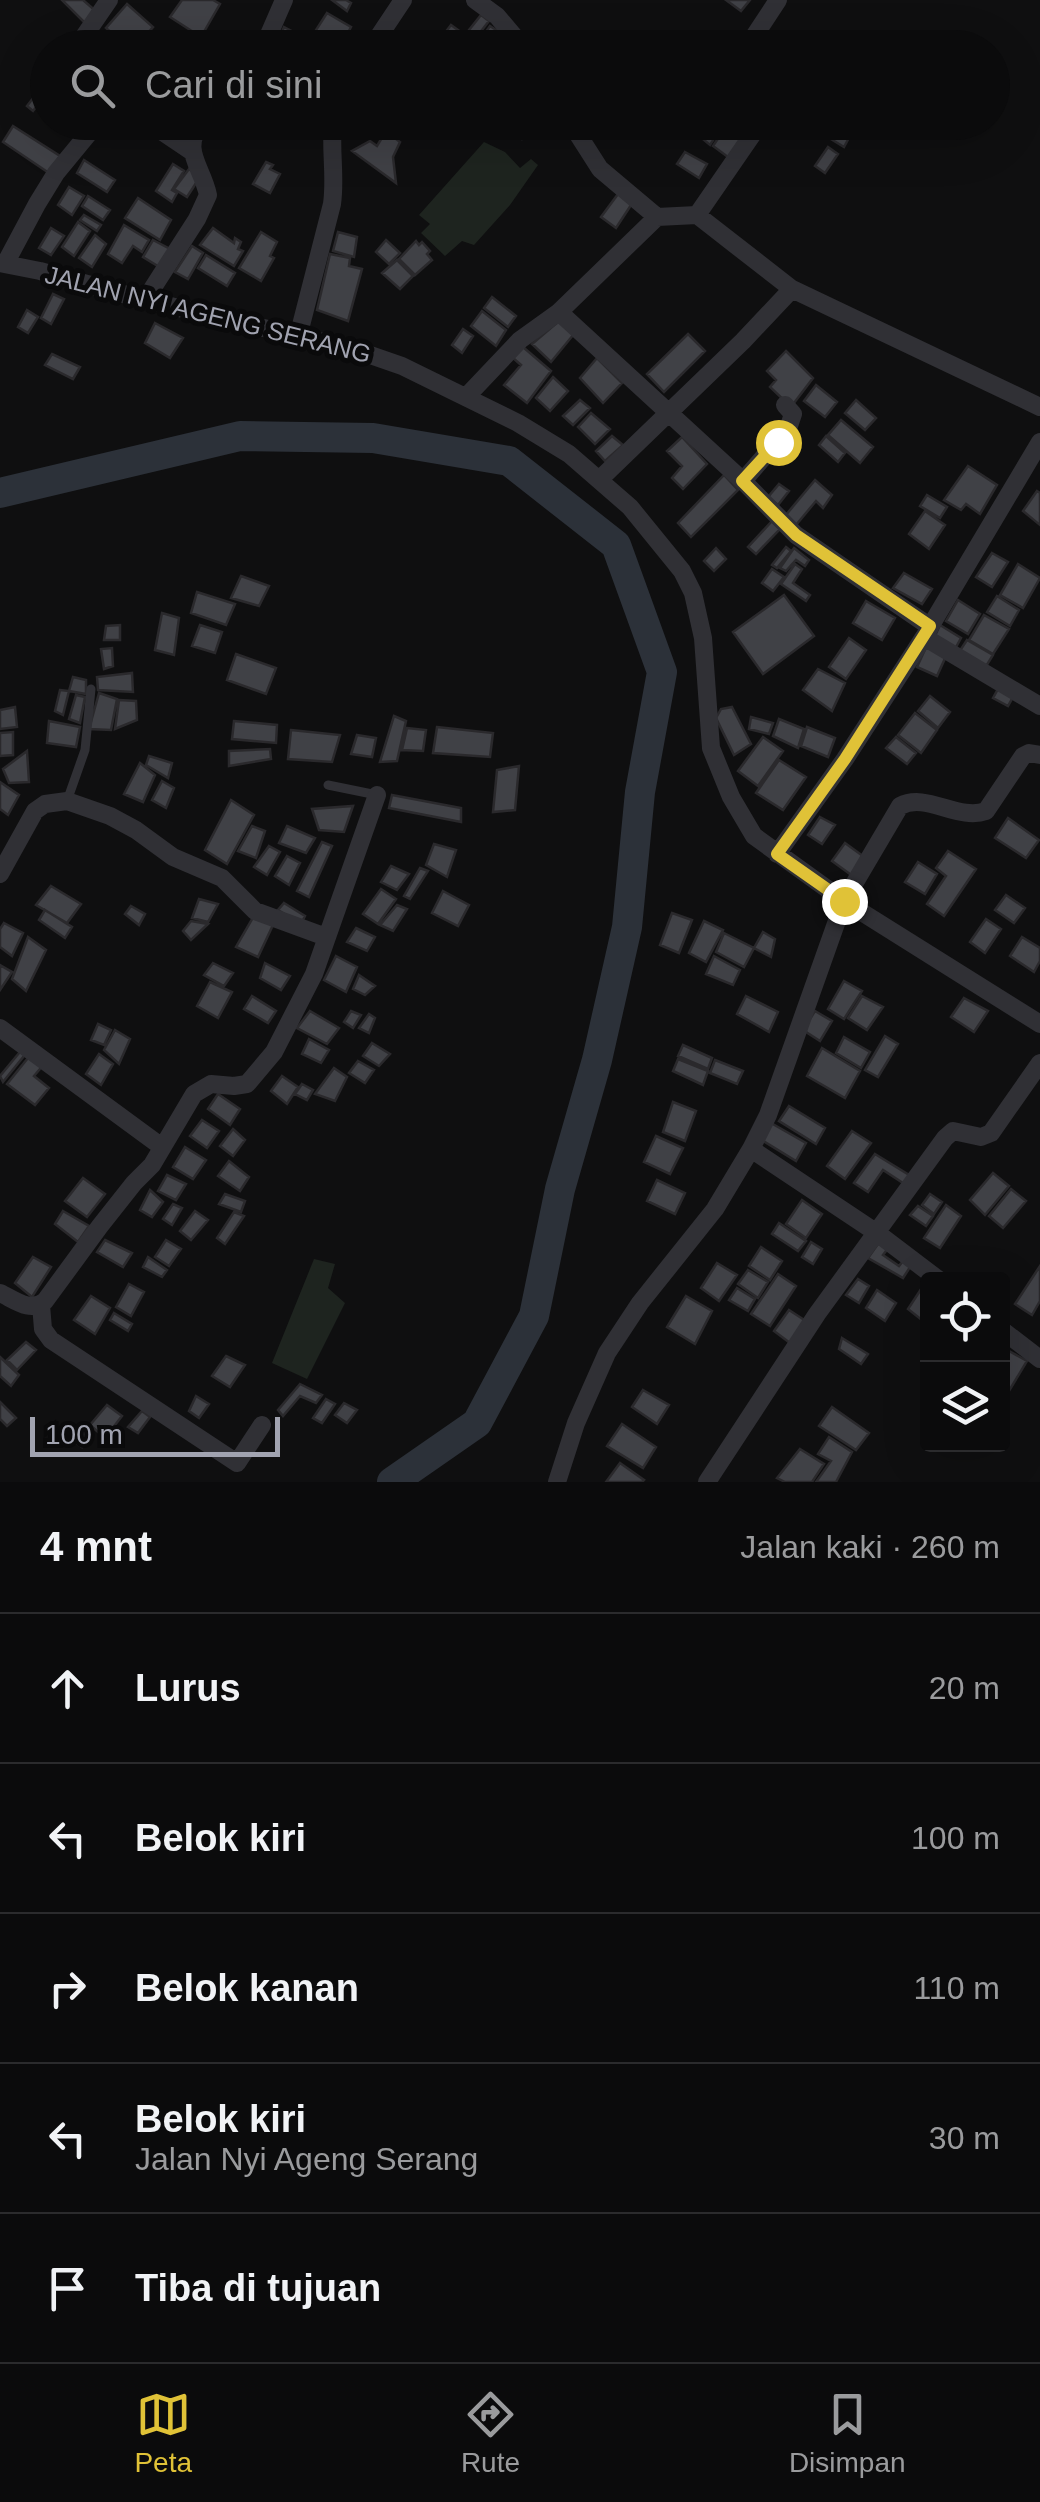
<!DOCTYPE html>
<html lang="id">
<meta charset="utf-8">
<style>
:root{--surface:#0b0b0c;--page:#19191a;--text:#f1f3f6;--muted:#9a9b9d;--line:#2b2b2d;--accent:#e0c237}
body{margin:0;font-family:Helvetica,sans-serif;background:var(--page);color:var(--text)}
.controls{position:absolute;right:30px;bottom:30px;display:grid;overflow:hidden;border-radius:10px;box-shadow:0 10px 40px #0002}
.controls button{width:90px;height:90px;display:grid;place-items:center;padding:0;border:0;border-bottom:2px solid var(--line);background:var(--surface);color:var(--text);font:50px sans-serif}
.scale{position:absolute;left:30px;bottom:25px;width:250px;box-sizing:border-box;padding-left:10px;border:5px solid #a1a3b0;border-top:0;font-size:28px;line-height:35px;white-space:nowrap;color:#a1a3b0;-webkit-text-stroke:8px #0a0a0b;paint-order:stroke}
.stop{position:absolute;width:30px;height:30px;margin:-22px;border:8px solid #e0c237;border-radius:50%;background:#fff}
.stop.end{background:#e0c237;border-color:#fff;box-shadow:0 2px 10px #0008}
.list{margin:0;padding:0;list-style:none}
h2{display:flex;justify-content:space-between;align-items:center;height:130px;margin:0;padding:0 40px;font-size:42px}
h2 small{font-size:32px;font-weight:400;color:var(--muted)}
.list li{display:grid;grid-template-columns:65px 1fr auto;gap:30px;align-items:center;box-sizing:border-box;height:150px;padding:0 40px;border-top:2px solid var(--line)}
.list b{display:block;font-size:38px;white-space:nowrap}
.list p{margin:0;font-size:32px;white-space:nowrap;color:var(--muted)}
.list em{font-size:32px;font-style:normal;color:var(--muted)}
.icon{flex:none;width:55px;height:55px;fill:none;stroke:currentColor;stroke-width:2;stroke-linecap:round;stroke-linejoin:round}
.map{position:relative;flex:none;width:1040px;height:1482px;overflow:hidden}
.search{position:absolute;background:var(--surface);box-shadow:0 10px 40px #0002;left:30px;right:30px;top:30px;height:110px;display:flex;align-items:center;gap:25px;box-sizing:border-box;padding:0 35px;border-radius:55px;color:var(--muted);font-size:38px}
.sheet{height:880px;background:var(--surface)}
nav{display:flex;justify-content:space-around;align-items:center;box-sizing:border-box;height:140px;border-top:2px solid var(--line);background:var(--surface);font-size:28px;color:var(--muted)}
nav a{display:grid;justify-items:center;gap:5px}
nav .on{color:var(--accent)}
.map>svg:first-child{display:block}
</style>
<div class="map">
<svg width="1040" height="1482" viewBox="0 0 1040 1482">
<rect width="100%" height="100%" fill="#0f0f10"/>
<path fill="#1e241f" d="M484 142 505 152 520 168 531 159 538 165 510 205 474 245 462 241 445 256 421 233 430 224 419 215Z
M314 1259 335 1264 328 1288 345 1303 307 1379 272 1363Z"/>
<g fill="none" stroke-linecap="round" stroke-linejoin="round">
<path stroke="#2c3139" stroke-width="30" d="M0 493 240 436 373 438 509 461 616 545 662 672 640 792 627 927 597 1060 560 1189 534 1316 477 1423 392 1482"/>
</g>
<path fill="#404146" stroke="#2a292c" stroke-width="2.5" d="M62 0H83L98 13 88 26Z
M182 0H213L220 4 201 37 170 17Z
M332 0H346L351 3 347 11Z
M726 0H750L741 11Z
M127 4 153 27 135 48H128L106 28Z
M327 13 351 27 341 46 316 30Z
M481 15 489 21 468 48H453L441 38 451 25 465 35Z
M490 26 510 39 504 47 493 40 488 48 478 43Z
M284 27 307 39 303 48H286L277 43Z
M43 85 48 92 33 111 27 106Z
M239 122H257L250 135 236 128Z
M508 122H540L522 139Z
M716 122H725L710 145 698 135 704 129 709 131Z
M729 122H742L753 129 732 160 713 146Z
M816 122H846L842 129 851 134 844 147 813 128Z
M13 126 60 156 49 173 3 142Z
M386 131 400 142 393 157 396 183 352 151 370 141 377 146Z
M828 147 838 154 825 173 815 166Z
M685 152 707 164 699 178 677 164Z
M84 160 115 180 107 192 77 173Z
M266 162 273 165 270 169 280 174 270 193 253 184Z
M173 164 184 171 172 190 177 193 172 202 156 191Z
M189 169 200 177 187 197 174 189Z
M69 187 84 196 72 215 58 205Z
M621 190 635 199 616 228 601 217Z
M88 196 110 210 103 220 82 206Z
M138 198 171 220 160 240 125 218Z
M84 215 101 225 97 231 80 220Z
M78 222 90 231 74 256 62 247Z
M124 225 149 240 142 252 133 246 122 263 108 254Z
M51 228 64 236 51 255 39 248Z
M213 228 234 243 235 238 241 242 238 249 243 251 234 266 200 245Z
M261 232 277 242 270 256 274 258 261 281 239 268Z
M338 232 357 237 354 257 333 251Z
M95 235 106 244 92 267 79 258Z
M153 240 172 250 161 268 143 257Z
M386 240 400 253 389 264 376 252Z
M416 241 419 245 422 242 430 251 427 254 432 260 415 275 399 259Z
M192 246 203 253 188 279 175 272Z
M330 254 350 258 349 266 362 269 348 321 317 310Z
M206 255 235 273 227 286 198 268Z
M397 260 413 276 400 289 382 273Z
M53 294 64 299 51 324 41 318Z
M492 297 516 316 508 327 484 308Z
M27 310 38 317 28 333 18 327Z
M482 311 506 330 496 346 471 326Z
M559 321 574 334 551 362 532 344Z
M155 323 183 338 170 358 145 343Z
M463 329 473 336 462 353 452 345Z
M688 334 705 351 664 392 647 374Z
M523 347 551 371 527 403 504 385 521 365 513 358Z
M786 351 813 378 791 407 770 387 776 380 767 371Z
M52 354 80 367 73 379 45 365Z
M597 358 622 383 603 403 580 378Z
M553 377 568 391 550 411 536 398Z
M816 385 837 402 825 417 804 401Z
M580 400 590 408 573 425 563 416Z
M856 400 876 418 865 430 845 413Z
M591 413 610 429 595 444 578 427Z
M841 420 873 447 860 463 828 435Z
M612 436 623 445 605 461 596 451Z
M826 436 845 453 838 462 819 445Z
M682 437 707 464 683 489 672 478 682 466 667 451Z
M968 466 997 485 980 514 966 504 961 510 944 500Z
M724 475 738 490 691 537 678 523Z
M815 480 832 495 823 508 816 501 796 525 785 516Z
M779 484 789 491 778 505 768 497Z
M1037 491 1040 493V525L1023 511Z
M927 495 947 507 940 518 920 506Z
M925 511 945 525 929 549 909 534Z
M772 521 780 529 756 554 748 547Z
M786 547 791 551 777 568 772 565Z
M716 548 726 559 714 571 704 561Z
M794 548 809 560 805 566 796 560 786 571 780 568Z
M992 553 1008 562 992 587 976 577Z
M795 564 802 569 793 583 810 595 806 601 781 584Z
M1018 564 1040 578 1023 608 1000 595Z
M772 569 784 577 773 591 762 583Z
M904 573 932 589 922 604 893 588Z
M241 576 269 586 259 606 231 598Z
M197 592 235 604 226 625 191 613Z
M784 595 814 636 763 674 733 632Z
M997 596 1019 610 1010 626 987 612Z
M958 600 980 614 968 634 946 621Z
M866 601 895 618 882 640 853 623Z
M162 613 179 618 174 655 155 650Z
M984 615 1009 629 993 654 969 640Z
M120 625V640H104L106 626Z
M200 625 222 632 215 653 192 646Z
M940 625 961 638 955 649 934 638Z
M849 638 866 650 846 679 829 667Z
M967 640 993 655 985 668 959 652Z
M927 645 947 654 937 676 917 667Z
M112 648 113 666 104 669 101 649Z
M236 654 276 668 266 694 227 680Z
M818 669 845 683 832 711 803 690Z
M132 673 133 692 98 690 97 677Z
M73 677 86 680V694L69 691Z
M998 689 1013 697 1008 706 993 698Z
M60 690 69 691 63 715 55 711Z
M99 693 117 699 111 730 89 729Z
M76 695 85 697 80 723 69 719Z
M930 696 950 712 938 728 918 711Z
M119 700 136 701 137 720 115 729Z
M15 707 17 727 0 729V710Z
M732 707 751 744 734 755 716 718 721 709Z
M915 713 937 730 921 753 898 735Z
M394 716 406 721 397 761 380 762Z
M751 717 773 723 769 734 749 729Z
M779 719 804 729 798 748 773 736Z
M49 721 80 727 76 747 47 743Z
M234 721 277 725 276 743 232 739Z
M437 727 493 733 490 757 433 753Z
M807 727 835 738 828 757 801 746Z
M407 728 426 730 423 751 402 750Z
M291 730 340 735 332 762 288 759Z
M13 732V755L0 756V733Z
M357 735 376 738 372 757 351 754Z
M763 737 783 751 758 786 738 771Z
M896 737 916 753 907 764 886 748Z
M270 749 271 759 229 766V751Z
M27 751 29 782 9 783 3 769Z
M149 756 172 763 168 778 146 765Z
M779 760 806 777 783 810 756 793Z
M140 763 155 775 143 802 124 794Z
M519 766 515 810 493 812 497 770Z
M162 781 174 788 166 808 152 800Z
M0 782 19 795 8 815 0 809Z
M392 795 461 808V822L389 808Z
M231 800 254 815 227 864 205 850Z
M353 806 344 832 319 830 312 809Z
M820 817 835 825 822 844 808 835Z
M1008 818 1039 840 1026 858 995 838Z
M252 826 265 831 256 858 238 851Z
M287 826 315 838 306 853 279 843Z
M322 842 332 846 309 897 297 891Z
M845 843 867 859 854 877 832 861Z
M434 844 456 850 447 877 426 865Z
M269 846 280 852 267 875 254 867Z
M948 851 976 869 944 916 927 904 946 876 936 868Z
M287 856 300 863 289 885 275 876Z
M918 862 937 874 925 894 905 882Z
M391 866 409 874 397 890 381 882Z
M420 868 428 871 410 899 404 896Z
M51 886 81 904 67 923 36 905Z
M381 889 396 899 378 924 363 914Z
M443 891 469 905 458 926 432 913Z
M1006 895 1025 908 1014 923 995 910Z
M199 899 218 904 208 922 192 918Z
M284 903 305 916 301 924 278 910Z
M397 905 407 909 393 931 380 925Z
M131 906 145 914 139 925 125 914Z
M45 910 72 927 65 938 39 920Z
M672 913 692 920 679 953 660 945Z
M255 914 273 925 258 957 236 947Z
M986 919 1001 929 985 953 970 942Z
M191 921 208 924 191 940 183 931Z
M704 921 723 930 706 962 689 953Z
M4 923 23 933 12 956 0 947V929Z
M356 928 375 937 367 951 347 942Z
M763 932 775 939 771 957 754 948Z
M724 933 754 948 744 967 716 952Z
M28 937 46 950 26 991 12 979Z
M1022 937 1040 948V961L1034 972 1010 956Z
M336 956 357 967 346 992 324 980Z
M714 956 740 970 733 985 706 974Z
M213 963 233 973 224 986 204 975Z
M265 963 290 976 281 990 260 978Z
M0 965 12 972 0 990Z
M359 975 375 986 365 995 353 989Z
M844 981 862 991 844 1019 828 1009Z
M210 982 232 992 218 1018 197 1006Z
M252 996 276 1011 268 1023 244 1009Z
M746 996 778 1012 769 1032 737 1014Z
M862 996 883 1007 867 1030 848 1018Z
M964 998 988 1011 974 1032 951 1017Z
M310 1011 339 1028 327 1044 297 1028Z
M351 1011 361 1015 353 1028 344 1022Z
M815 1011 832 1021 820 1041 803 1030Z
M369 1014 375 1018 369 1033 359 1028Z
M98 1024 111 1030 104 1045 91 1040Z
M115 1030 130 1039 119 1064 104 1050Z
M885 1036 898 1044 878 1077 865 1070Z
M844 1037 870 1052 861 1068 836 1053Z
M309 1039 329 1050 321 1063 302 1054Z
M372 1043 390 1054 379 1066 363 1056Z
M683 1045 712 1058 708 1069 678 1056Z
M24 1047 28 1051 3 1082 0 1076Z
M822 1048 860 1071 845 1098 807 1076Z
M32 1053 45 1063 34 1076 49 1088 35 1105 7 1084Z
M99 1054 113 1064 101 1085 86 1074Z
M678 1059 708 1071 703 1085 673 1071Z
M715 1060 743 1071 737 1084 710 1073Z
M358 1061 374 1070 365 1083 349 1073Z
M334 1068 347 1077 335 1101 315 1094Z
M282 1076 298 1087 287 1104 271 1091Z
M302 1084 313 1090 307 1100 295 1094Z
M218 1094 240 1109 230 1125 208 1109Z
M673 1102 696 1111 685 1141 663 1132Z
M789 1106 825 1128 816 1144 779 1121Z
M202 1120 219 1131 207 1148 190 1136Z
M771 1123 806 1143 796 1161 760 1139Z
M233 1129 245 1140 233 1156 220 1146Z
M852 1131 871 1143 845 1179 827 1166Z
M656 1136 683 1148 670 1174 644 1162Z
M185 1147 206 1160 193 1179 173 1167Z
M875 1154 914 1178 909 1187 883 1170 868 1192 854 1183Z
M229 1161 249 1177 240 1191 218 1176Z
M993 1173 1009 1186 985 1215 970 1200Z
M167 1175 186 1184 176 1200 158 1191Z
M83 1178 105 1194 87 1217 65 1201Z
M657 1180 685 1193 675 1214 647 1201Z
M1011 1189 1026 1201 1003 1228 989 1216Z
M150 1190 163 1202 152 1217 140 1210Z
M225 1194 245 1201 241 1212 219 1204Z
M930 1194 942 1202 934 1214 922 1205Z
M802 1200 822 1214 806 1238 786 1224Z
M173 1204 182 1208 172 1225 163 1219Z
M946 1205 961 1216 940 1248 924 1238Z
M918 1206 933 1216 926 1226 910 1215Z
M63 1211 89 1226 78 1242 55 1224Z
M195 1211 208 1220 191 1240 180 1231Z
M234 1212 244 1216 225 1244 217 1238Z
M779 1223 806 1241 798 1251 772 1234Z
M105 1240 132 1253 123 1267 97 1252Z
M166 1240 181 1249 169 1266 155 1257Z
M880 1241 889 1247 883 1255 899 1266 906 1257 914 1261 903 1278 868 1258Z
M811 1242 822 1249 813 1264 802 1257Z
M761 1247 782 1261 770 1280 749 1266Z
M33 1257 51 1267 32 1297 15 1283Z
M148 1257 167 1270 162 1277 143 1267Z
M717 1263 737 1275 719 1301 701 1288Z
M1040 1266V1301L1032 1315 1015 1304Z
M748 1270 768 1282 758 1298 738 1284Z
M778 1274 796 1286 770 1326 751 1314Z
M929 1277 928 1280V1325L908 1309Z
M858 1279 869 1286 859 1303 846 1295Z
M129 1284 144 1292 131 1316 116 1307Z
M737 1288 755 1299 748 1311 729 1300Z
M877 1290 896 1303 885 1321 866 1308Z
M91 1296 110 1308 95 1334 74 1320Z
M686 1296 712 1311 695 1344 667 1327Z
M789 1310 809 1323 794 1346 774 1331Z
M114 1313 132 1324 128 1331 110 1320Z
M842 1338 868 1354 861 1364 839 1349Z
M26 1342 36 1350 17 1370 7 1360Z
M1009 1351 1027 1361 1003 1401 1002 1362Z
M226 1356 245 1365 230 1387 212 1376Z
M0 1357 19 1375 11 1386 0 1376Z
M300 1384 322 1395 316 1403 300 1396 283 1416 278 1410Z
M643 1390 669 1405 657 1424 632 1407Z
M196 1396 209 1404 199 1418 189 1411Z
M326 1399 335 1404 322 1423 313 1418Z
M0 1402 16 1418 7 1426 0 1419Z
M344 1403 357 1410 347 1423 335 1415Z
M107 1405 122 1416 105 1438 90 1425Z
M832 1407 869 1433 856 1450 819 1426Z
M142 1411 150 1417 138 1433 128 1427Z
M622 1424 656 1447 643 1468 607 1446Z
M81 1425 92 1434 82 1447 71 1440Z
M829 1437 852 1452 836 1482H816L831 1461 818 1454Z
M800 1449 824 1464 812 1482H785L777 1478Z
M620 1463 644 1480 642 1482H606Z"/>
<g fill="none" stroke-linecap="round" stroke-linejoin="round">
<path stroke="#303035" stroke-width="9" d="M328 785 377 795
M67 801 85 750 91 689"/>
<path stroke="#303035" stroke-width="18" d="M475 0 497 16 524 48
M76 48 109 0
M260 48 267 39 284 0
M371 48 403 0
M751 48 755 35 778 0
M148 122 191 151
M570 122 600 169 657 217
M697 215 761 122
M0 263 40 271 145 300 353 349 402 366 518 423 569 454 630 507 682 571 693 593 703 638 711 748 731 797 754 836 844 901 1040 1024
M5 264 37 204 56 173 98 122
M792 289 1040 407
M145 300 197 219 208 195C202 166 180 150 202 122
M559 312 657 217 697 215 792 289 743 341 600 479
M298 337 332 204C336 176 330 150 333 122
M466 397 520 340 559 312 743 481 796 535 929 626
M743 481 788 429 793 414 785 405
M924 637 1040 706
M777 854 845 759 924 637 1040 442
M0 874 35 811 45 804 67 801 110 816 136 830 173 857 222 878 255 911 326 937
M0 1028 162 1147
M751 1149 877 1233 939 1280
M0 1293C15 1300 30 1313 45 1301L100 1226 134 1183 152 1165 194 1094 211 1084 234 1086 247 1084 274 1052 314 974 377 795
M41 1305 43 1329 51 1340 237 1463 262 1425
M1002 1330 1040 1359
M557 1482 576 1423 607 1353 640 1303 715 1209 751 1149 768 1115 844 901 900 806C926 792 958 821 986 811L1023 756 1029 753 1040 755
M707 1482 817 1314 945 1138 953 1131 981 1137 991 1133 1040 1063"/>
</g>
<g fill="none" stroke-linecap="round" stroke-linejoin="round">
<path stroke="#e0c237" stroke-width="12" d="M778 442 742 481 796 535 930 626 845 759 777 854 844 901"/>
</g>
<g text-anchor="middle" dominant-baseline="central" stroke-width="10" stroke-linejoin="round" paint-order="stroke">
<g font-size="25" fill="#a1a3b0" stroke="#0a0a0b">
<text transform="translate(208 314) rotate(14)">JALAN NYI AGENG SERANG</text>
</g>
</g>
</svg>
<div class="controls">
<button><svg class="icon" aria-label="locate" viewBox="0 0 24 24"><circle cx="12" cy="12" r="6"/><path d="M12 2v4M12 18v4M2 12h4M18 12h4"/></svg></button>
<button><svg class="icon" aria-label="layers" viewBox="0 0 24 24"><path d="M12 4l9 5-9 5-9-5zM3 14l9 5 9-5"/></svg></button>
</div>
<div class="scale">100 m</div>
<div class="stop" style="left:778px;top:442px"></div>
<div class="stop end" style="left:844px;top:901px"></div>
<div class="search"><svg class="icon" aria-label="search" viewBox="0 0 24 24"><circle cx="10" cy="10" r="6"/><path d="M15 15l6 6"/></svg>Cari di sini</div>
</div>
<section class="sheet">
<h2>4 mnt<small>Jalan kaki · 260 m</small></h2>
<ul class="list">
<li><svg class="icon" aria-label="ahead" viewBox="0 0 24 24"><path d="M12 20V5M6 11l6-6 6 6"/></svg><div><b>Lurus</b></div><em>20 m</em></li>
<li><svg class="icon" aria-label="left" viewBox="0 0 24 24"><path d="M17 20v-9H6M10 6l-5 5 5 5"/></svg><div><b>Belok kiri</b></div><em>100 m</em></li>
<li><svg class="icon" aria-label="right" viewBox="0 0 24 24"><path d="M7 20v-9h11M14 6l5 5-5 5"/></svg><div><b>Belok kanan</b></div><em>110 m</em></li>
<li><svg class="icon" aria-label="left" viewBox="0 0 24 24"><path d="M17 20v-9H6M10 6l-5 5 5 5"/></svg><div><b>Belok kiri</b><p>Jalan Nyi Ageng Serang</p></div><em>30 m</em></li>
<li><svg class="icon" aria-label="arrive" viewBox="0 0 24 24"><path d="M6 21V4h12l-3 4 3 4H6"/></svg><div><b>Tiba di tujuan</b></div></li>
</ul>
</section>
<nav>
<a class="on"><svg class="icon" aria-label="map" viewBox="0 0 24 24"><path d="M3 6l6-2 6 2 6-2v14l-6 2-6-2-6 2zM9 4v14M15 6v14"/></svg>Peta</a>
<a><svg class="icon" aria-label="directions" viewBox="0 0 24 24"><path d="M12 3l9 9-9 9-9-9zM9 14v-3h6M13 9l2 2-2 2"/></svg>Rute</a>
<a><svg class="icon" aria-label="saved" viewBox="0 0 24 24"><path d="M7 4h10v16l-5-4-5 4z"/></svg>Disimpan</a>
</nav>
